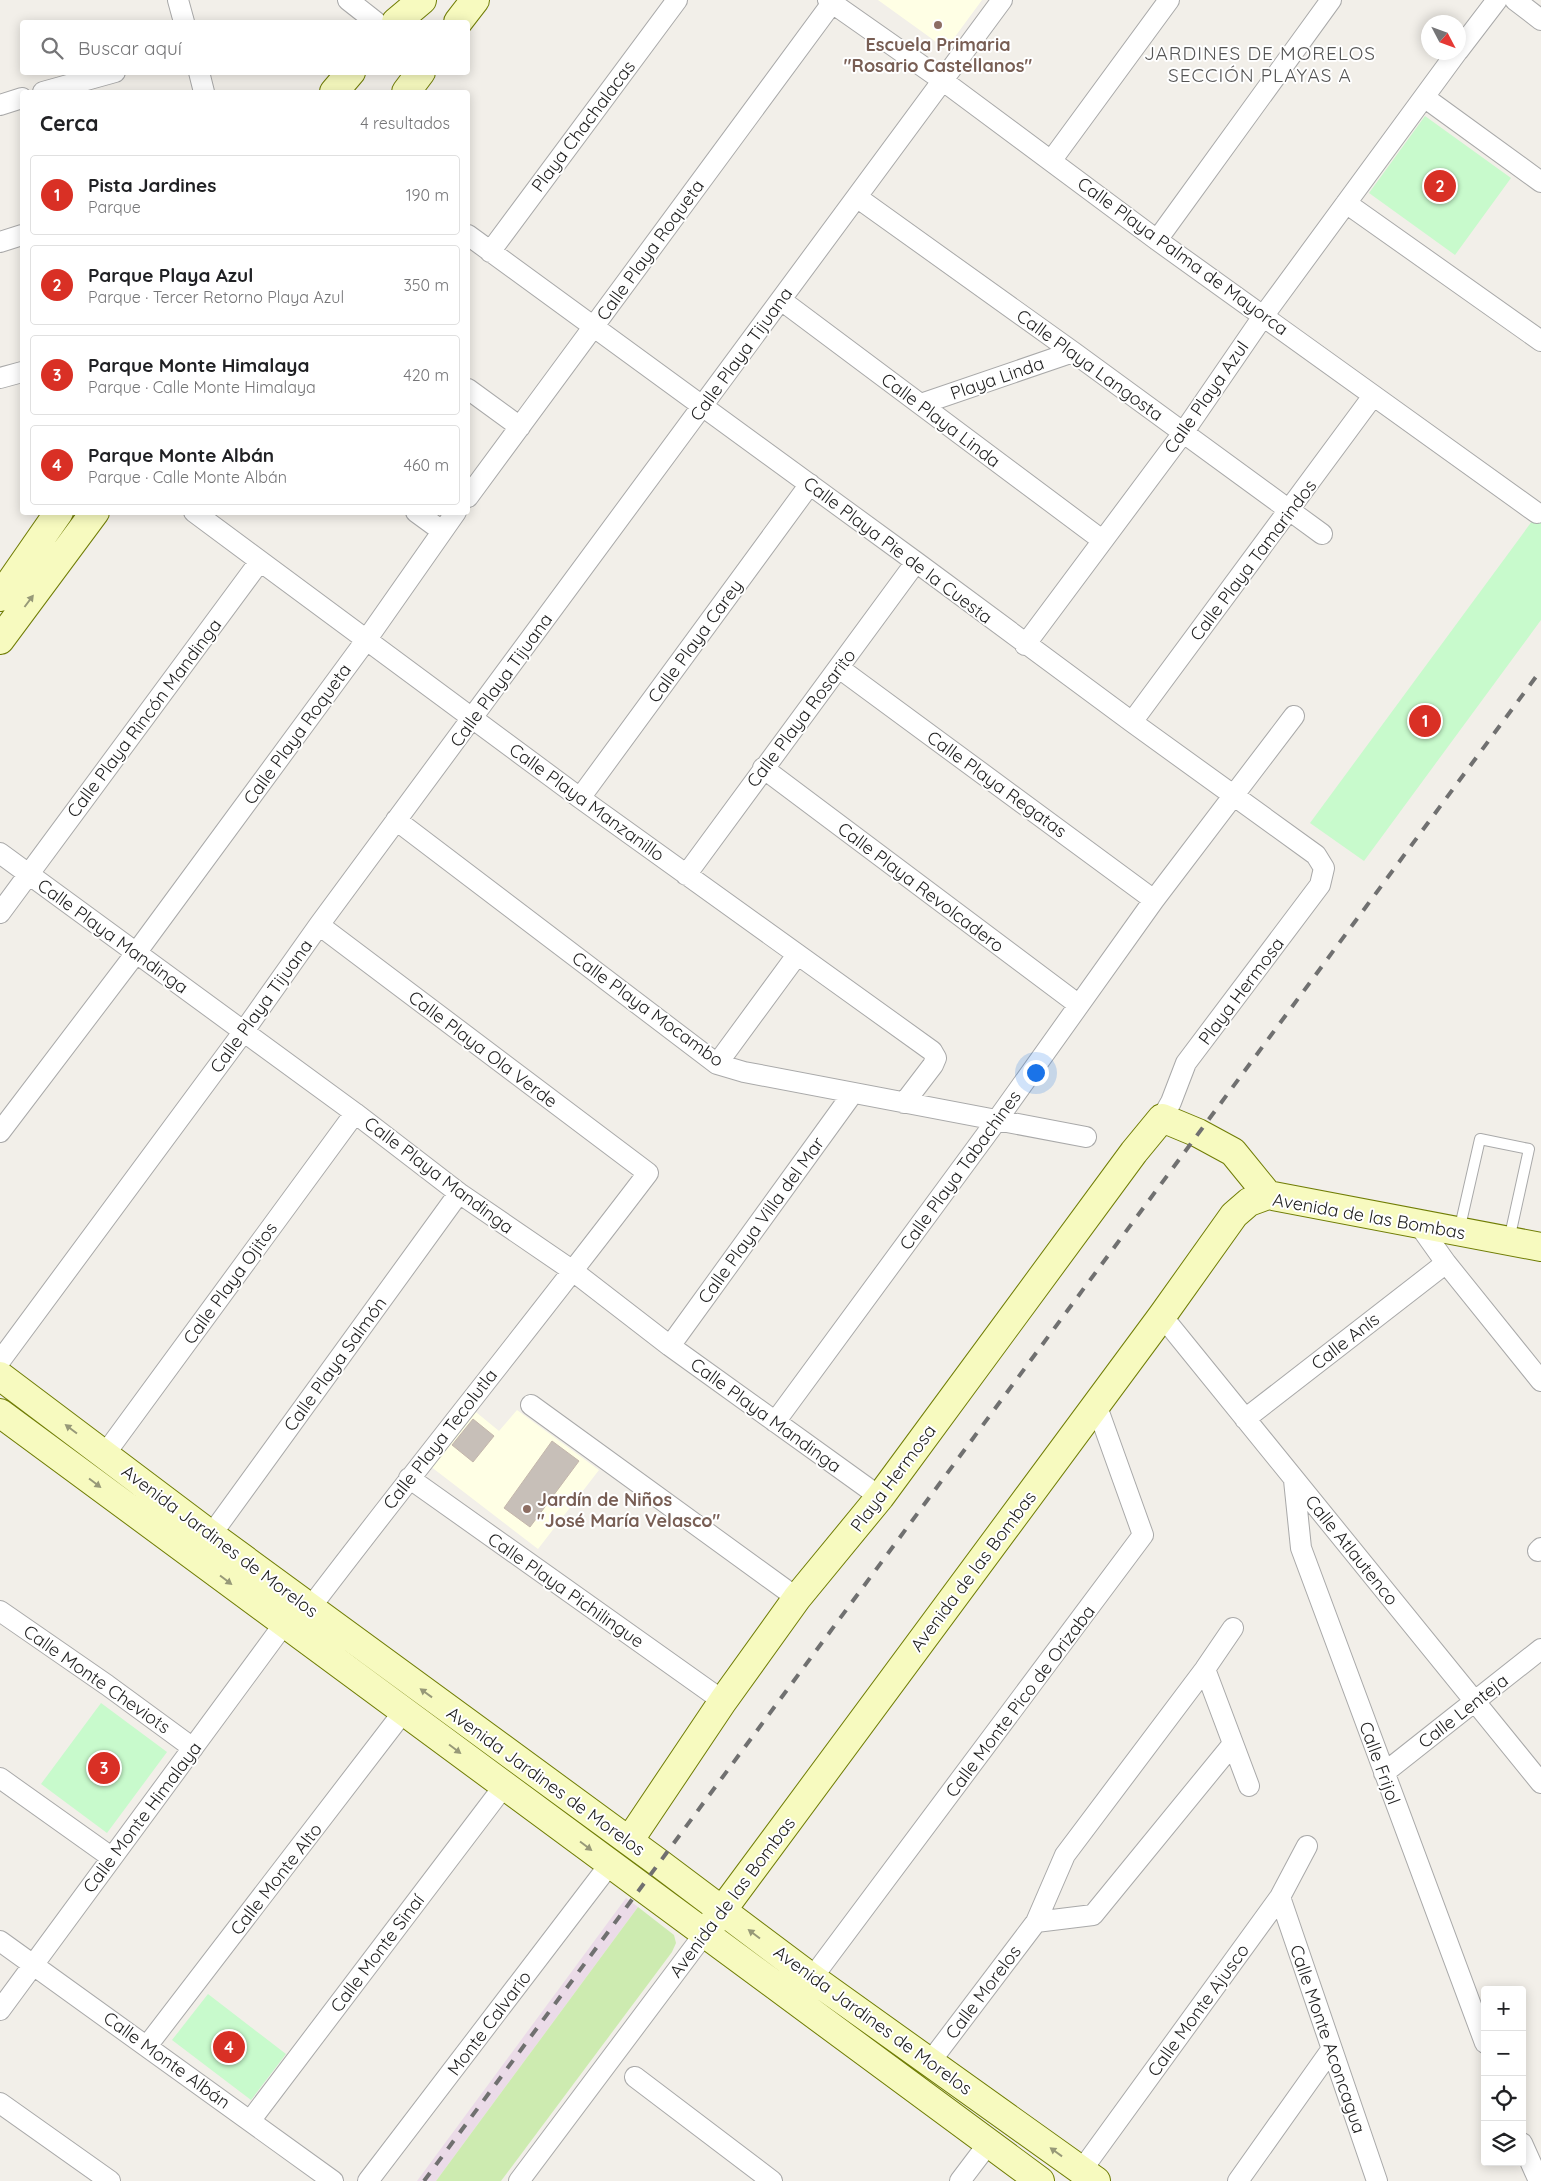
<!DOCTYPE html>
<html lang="es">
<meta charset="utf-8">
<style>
:root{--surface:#fff;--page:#f6f6f6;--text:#202124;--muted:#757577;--line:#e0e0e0;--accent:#d93025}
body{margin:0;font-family:Quicksand,sans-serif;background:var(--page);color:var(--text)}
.controls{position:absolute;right:15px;bottom:15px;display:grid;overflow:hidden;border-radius:5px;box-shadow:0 2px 12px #0003}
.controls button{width:45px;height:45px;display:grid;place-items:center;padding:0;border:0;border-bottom:1px solid var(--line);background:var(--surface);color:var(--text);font:25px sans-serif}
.compass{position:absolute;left:1421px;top:15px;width:45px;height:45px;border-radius:50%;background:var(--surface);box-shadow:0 2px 12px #0003;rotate:131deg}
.you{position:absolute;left:1035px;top:1072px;width:18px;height:18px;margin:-12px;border:4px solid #fff;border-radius:50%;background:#1a73e8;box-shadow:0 0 0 8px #1a73e833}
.badge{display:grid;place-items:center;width:32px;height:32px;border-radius:50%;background:var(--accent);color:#fff;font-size:16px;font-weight:700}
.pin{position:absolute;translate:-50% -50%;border:2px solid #fff;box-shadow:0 1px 5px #0006}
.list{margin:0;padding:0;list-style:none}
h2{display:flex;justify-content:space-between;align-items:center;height:65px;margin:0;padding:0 20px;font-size:21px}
h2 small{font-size:16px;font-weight:400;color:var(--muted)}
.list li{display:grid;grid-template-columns:32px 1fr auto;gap:15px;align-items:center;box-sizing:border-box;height:80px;margin:0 10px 10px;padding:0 10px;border:1px solid var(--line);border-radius:5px}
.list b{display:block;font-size:19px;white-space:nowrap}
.list p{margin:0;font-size:16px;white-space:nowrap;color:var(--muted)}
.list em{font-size:16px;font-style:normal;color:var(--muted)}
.icon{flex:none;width:28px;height:28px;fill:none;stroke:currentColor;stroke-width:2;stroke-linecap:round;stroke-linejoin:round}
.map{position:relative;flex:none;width:1541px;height:2181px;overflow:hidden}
.search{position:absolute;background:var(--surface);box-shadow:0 2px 12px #0003;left:20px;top:20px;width:450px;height:55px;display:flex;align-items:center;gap:12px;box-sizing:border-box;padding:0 18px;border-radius:5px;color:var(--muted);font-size:19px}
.panel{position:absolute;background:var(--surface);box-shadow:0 2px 12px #0003;left:20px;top:90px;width:450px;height:425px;border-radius:5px}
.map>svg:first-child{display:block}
</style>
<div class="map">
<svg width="1541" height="2181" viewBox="0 0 1541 2181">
<rect width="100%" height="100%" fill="#f2efe9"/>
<path fill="#ebdbe8" d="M626 1898 638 1907 436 2181H417Z"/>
<path fill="#ffffe5" d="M878 0H982L946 49Z
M471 1408 499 1431 517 1410 599 1470 538 1549 430 1466Z"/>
<path fill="#cdebb0" d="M638 1907 674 1935 676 1943 672 1952 501 2181H436Z"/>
<path fill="#c8facc" d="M1425 116 1511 178 1455 255 1369 193Z
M1541 509V620L1364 861 1310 823Z
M101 1703 167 1752 107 1833 41 1784Z
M208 1994 286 2054 251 2100 172 2040Z"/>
<path fill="#c7bfb8" stroke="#c4b6ab" d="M473 1419 494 1436 473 1462 452 1445Z
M552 1441 579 1461 530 1527 504 1508Z"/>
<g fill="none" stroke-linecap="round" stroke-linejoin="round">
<g stroke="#a9a9a9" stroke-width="12">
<path id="lane" d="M1459 1231 1480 1139 1529 1149 1509 1240"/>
</g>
<g stroke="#a9a9a9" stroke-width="22">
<path id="street" d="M178 0 184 22
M348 0 376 22
M828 0 942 80 1157 240 1537 513
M1515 0 1541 20
M1458 51 1497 0
M199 72 204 92
M43 92 115 72
M1424 97 1541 182
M0 105 22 98
M1051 161 1169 0
M858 198 1073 352 1322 534
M1346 203 1541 341
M468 235 916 562 1132 722 1316 855 1324 868 1320 885 1186 1063 1171 1102 1162 1118
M1157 240 1331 0
M0 242 22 235
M490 252 677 0
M781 300 1102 540
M0 378 22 372
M468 389 520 427
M921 404 1073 352
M468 497 832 3
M194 512 580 798 932 1051 936 1058 933 1065 904 1103
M416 512 442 531
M1025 645 1183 433 1264 315 1457 52
M839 668 1154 900
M1132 722 1373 396
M763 768 1079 1005
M580 798 810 484
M396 820 717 1064 744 1072 1086 1137
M0 853 355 1113 459 1193 573 1271 670 1346 880 1497
M686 875 916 562
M0 913 260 561
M717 1064 797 955
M0 1132 136 953 367 639 456 512
M1419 1225 1446 1263 1541 1381
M1162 1316 1541 1783
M670 1346 853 1093
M0 1361 244 1031 319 925 1002 0
M531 1405 797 1598
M1245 1419 1446 1263
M775 1422 997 1120 1154 900 1294 716
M105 1454 355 1113
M409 1478 723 1701
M1294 1480 1301 1548 1485 2043
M211 1535 459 1193
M1538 1551 1541 1548
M310 1608C421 1462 537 1319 648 1173L319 925
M0 1611 107 1685 193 1748
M1205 1669 1249 1786
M1384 1773 1541 1649
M0 1778 111 1857
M1280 1897 1377 2181
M1036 1922 1093 1915 1232 1745
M0 1941 333 2181
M812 1978 1143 1535 1096 1404
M0 2010 284 1624
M147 2046 404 1711
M930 2062 1036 1922 1065 1855 1205 1669 1233 1628
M635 2077 772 2181
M0 2103 110 2181
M250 2121 504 1786
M1522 2143 1539 2181
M1081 2171 1280 1897 1307 1846
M368 2181 610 1864
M519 2181 705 1933
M960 2181 988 2144
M1238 2181 1331 2050"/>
</g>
<g stroke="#707d05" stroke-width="30">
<path id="secondary" d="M396 22 422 0
M458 22 475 0
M334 92 351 72
M406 92 421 72
M0 597 59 512
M0 640 95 512
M0 1376 211 1535 659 1863 812 1978 1096 2181
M0 1413 1040 2181
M629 1841 723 1701 797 1598 880 1497 1134 1152 1162 1118 1198 1133 1233 1152 1268 1195
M712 1924 1162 1316 1234 1215 1249 1202 1268 1195 1541 1247"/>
</g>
<use href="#lane" stroke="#fff" stroke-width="10"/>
<use href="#street" stroke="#fff" stroke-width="20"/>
<use href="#secondary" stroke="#f7fabf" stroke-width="28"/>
<path stroke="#707070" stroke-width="4" stroke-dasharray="10 10" stroke-linecap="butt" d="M424 2181 1541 670"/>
</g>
<defs><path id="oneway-solid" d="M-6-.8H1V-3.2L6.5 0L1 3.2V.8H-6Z" transform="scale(1.25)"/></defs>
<g fill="#979978">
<use href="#oneway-solid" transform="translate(29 601) rotate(-53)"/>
<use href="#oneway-solid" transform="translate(71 1429) rotate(-143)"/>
<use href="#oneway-solid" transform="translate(95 1483) rotate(37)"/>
<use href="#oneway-solid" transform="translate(226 1580) rotate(37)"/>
<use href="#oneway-solid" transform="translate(426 1693) rotate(-144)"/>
<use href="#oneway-solid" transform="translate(455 1749) rotate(37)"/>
<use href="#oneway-solid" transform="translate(586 1846) rotate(37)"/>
<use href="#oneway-solid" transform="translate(754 1934) rotate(-143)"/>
<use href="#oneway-solid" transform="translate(1056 2152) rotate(-144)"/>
</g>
<g fill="#8d6e63" stroke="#fff" stroke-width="2">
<circle cx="938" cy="25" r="5"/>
<circle cx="527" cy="1509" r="5"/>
</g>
<g text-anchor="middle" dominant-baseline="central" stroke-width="4" stroke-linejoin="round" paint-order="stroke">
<g font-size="18" font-weight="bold" fill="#785e54" stroke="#fff">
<text x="938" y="44">Escuela Primaria<tspan x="938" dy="21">"Rosario Castellanos"</tspan></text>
<text x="537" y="1499" text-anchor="start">Jardín de Niños<tspan x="537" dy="21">"José María Velasco"</tspan></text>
</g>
<g font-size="18" fill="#222" stroke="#fff">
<text transform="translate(583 126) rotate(-53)">Playa Chachalacas</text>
<text transform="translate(650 250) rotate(-54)">Calle Playa Roqueta</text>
<text transform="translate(1183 256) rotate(36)">Calle Playa Palma de Mayorca</text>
<text transform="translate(741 354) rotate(-54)">Calle Playa Tijuana</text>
<text transform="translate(1090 365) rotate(36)">Calle Playa Langosta</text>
<text transform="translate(997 378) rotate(-19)">Playa Linda</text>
<text transform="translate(1206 397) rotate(-55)">Calle Playa Azul</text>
<text transform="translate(941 420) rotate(37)">Calle Playa Linda</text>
<text transform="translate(898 550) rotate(37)">Calle Playa Pie de la Cuesta</text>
<text transform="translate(1253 560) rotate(-53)">Calle Playa Tamarindos</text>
<text transform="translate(695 641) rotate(-54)">Calle Playa Carey</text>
<text transform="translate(501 680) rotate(-54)">Calle Playa Tijuana</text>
<text transform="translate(144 718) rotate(-53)">Calle Playa Rincón Mandinga</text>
<text transform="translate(801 718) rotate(-53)">Calle Playa Rosarito</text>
<text transform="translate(297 734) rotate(-54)">Calle Playa Roqueta</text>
<text transform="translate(997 784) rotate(36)">Calle Playa Regatas</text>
<text transform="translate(587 802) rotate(36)">Calle Playa Manzanillo</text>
<text transform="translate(921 887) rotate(37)">Calle Playa Revolcadero</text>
<text transform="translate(113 936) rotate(36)">Calle Playa Mandinga</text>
<text transform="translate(1241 991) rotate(-53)">Playa Hermosa</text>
<text transform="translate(261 1006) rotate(-54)">Calle Playa Tijuana</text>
<text transform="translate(648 1009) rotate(36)">Calle Playa Mocambo</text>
<text transform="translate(483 1049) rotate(37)">Calle Playa Ola Verde</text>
<text transform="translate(960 1170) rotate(-54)">Calle Playa Tabachines</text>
<text transform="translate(439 1175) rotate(37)">Calle Playa Mandinga</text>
<text transform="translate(1369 1216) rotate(10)">Avenida de las Bombas</text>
<text transform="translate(761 1220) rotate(-54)">Calle Playa Villa del Mar</text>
<text transform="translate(230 1283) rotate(-54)">Calle Playa Ojitos</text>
<text transform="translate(1345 1341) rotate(-38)">Calle Anís</text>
<text transform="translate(335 1364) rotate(-54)">Calle Playa Salmón</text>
<text transform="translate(766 1415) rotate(36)">Calle Playa Mandinga</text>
<text transform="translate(440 1439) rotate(-52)">Calle Playa Tecolutla</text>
<text transform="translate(893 1478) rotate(-53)">Playa Hermosa</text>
<text transform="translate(220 1541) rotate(37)">Avenida Jardines de Morelos</text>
<text transform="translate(1352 1550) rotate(51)">Calle Atlautenco</text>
<text transform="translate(973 1571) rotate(-53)">Avenida de las Bombas</text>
<text transform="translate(566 1590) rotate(35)">Calle Playa Pichilingue</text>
<text transform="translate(97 1679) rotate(35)">Calle Monte Cheviots</text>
<text transform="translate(1020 1701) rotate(-53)">Calle Monte Pico de Orizaba</text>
<text transform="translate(1463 1711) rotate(-38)">Calle Lenteja</text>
<text transform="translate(1380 1763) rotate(70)">Calle Frijol</text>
<text transform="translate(546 1781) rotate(36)">Avenida Jardines de Morelos</text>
<text transform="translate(142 1817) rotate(-53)">Calle Monte Himalaya</text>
<text transform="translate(276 1879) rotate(-52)">Calle Monte Alto</text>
<text transform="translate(732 1897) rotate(-53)">Avenida de las Bombas</text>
<text transform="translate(377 1953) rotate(-53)">Calle Monte Sinaí</text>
<text transform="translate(983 1992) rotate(-53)">Calle Morelos</text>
<text transform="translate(1198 2010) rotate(-54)">Calle Monte Ajusco</text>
<text transform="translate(873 2020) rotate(36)">Avenida Jardines de Morelos</text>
<text transform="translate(489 2023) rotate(-53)">Monte Calvario</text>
<text transform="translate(1328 2039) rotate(71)">Calle Monte Aconcagua</text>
<text transform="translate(167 2060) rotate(36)">Calle Monte Albán</text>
</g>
<g font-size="19" letter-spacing="1" fill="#555" stroke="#fff">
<text x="1260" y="53">JARDINES DE MORELOS<tspan x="1260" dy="22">SECCIÓN PLAYAS A</tspan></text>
</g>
</g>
</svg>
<div class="controls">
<button>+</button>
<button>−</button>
<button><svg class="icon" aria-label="locate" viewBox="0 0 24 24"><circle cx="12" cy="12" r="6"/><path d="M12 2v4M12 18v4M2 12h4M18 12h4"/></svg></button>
<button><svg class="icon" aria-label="layers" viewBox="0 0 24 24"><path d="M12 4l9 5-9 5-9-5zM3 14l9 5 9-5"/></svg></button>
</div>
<svg class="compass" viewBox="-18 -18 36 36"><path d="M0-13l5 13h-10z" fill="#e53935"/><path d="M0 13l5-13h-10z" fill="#757577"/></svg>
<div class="you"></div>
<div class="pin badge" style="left:1425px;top:721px">1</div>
<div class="pin badge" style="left:1440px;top:186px">2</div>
<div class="pin badge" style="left:104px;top:1768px">3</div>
<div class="pin badge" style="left:229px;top:2047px">4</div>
<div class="search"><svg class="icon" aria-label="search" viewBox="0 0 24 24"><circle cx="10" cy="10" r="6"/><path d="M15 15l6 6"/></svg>Buscar aquí</div>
<section class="panel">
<h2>Cerca<small>4 resultados</small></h2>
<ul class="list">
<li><span class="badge">1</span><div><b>Pista Jardines</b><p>Parque</p></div><em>190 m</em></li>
<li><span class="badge">2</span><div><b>Parque Playa Azul</b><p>Parque · Tercer Retorno Playa Azul</p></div><em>350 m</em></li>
<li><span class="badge">3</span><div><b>Parque Monte Himalaya</b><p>Parque · Calle Monte Himalaya</p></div><em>420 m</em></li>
<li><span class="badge">4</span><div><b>Parque Monte Albán</b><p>Parque · Calle Monte Albán</p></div><em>460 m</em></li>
</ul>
</section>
</div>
